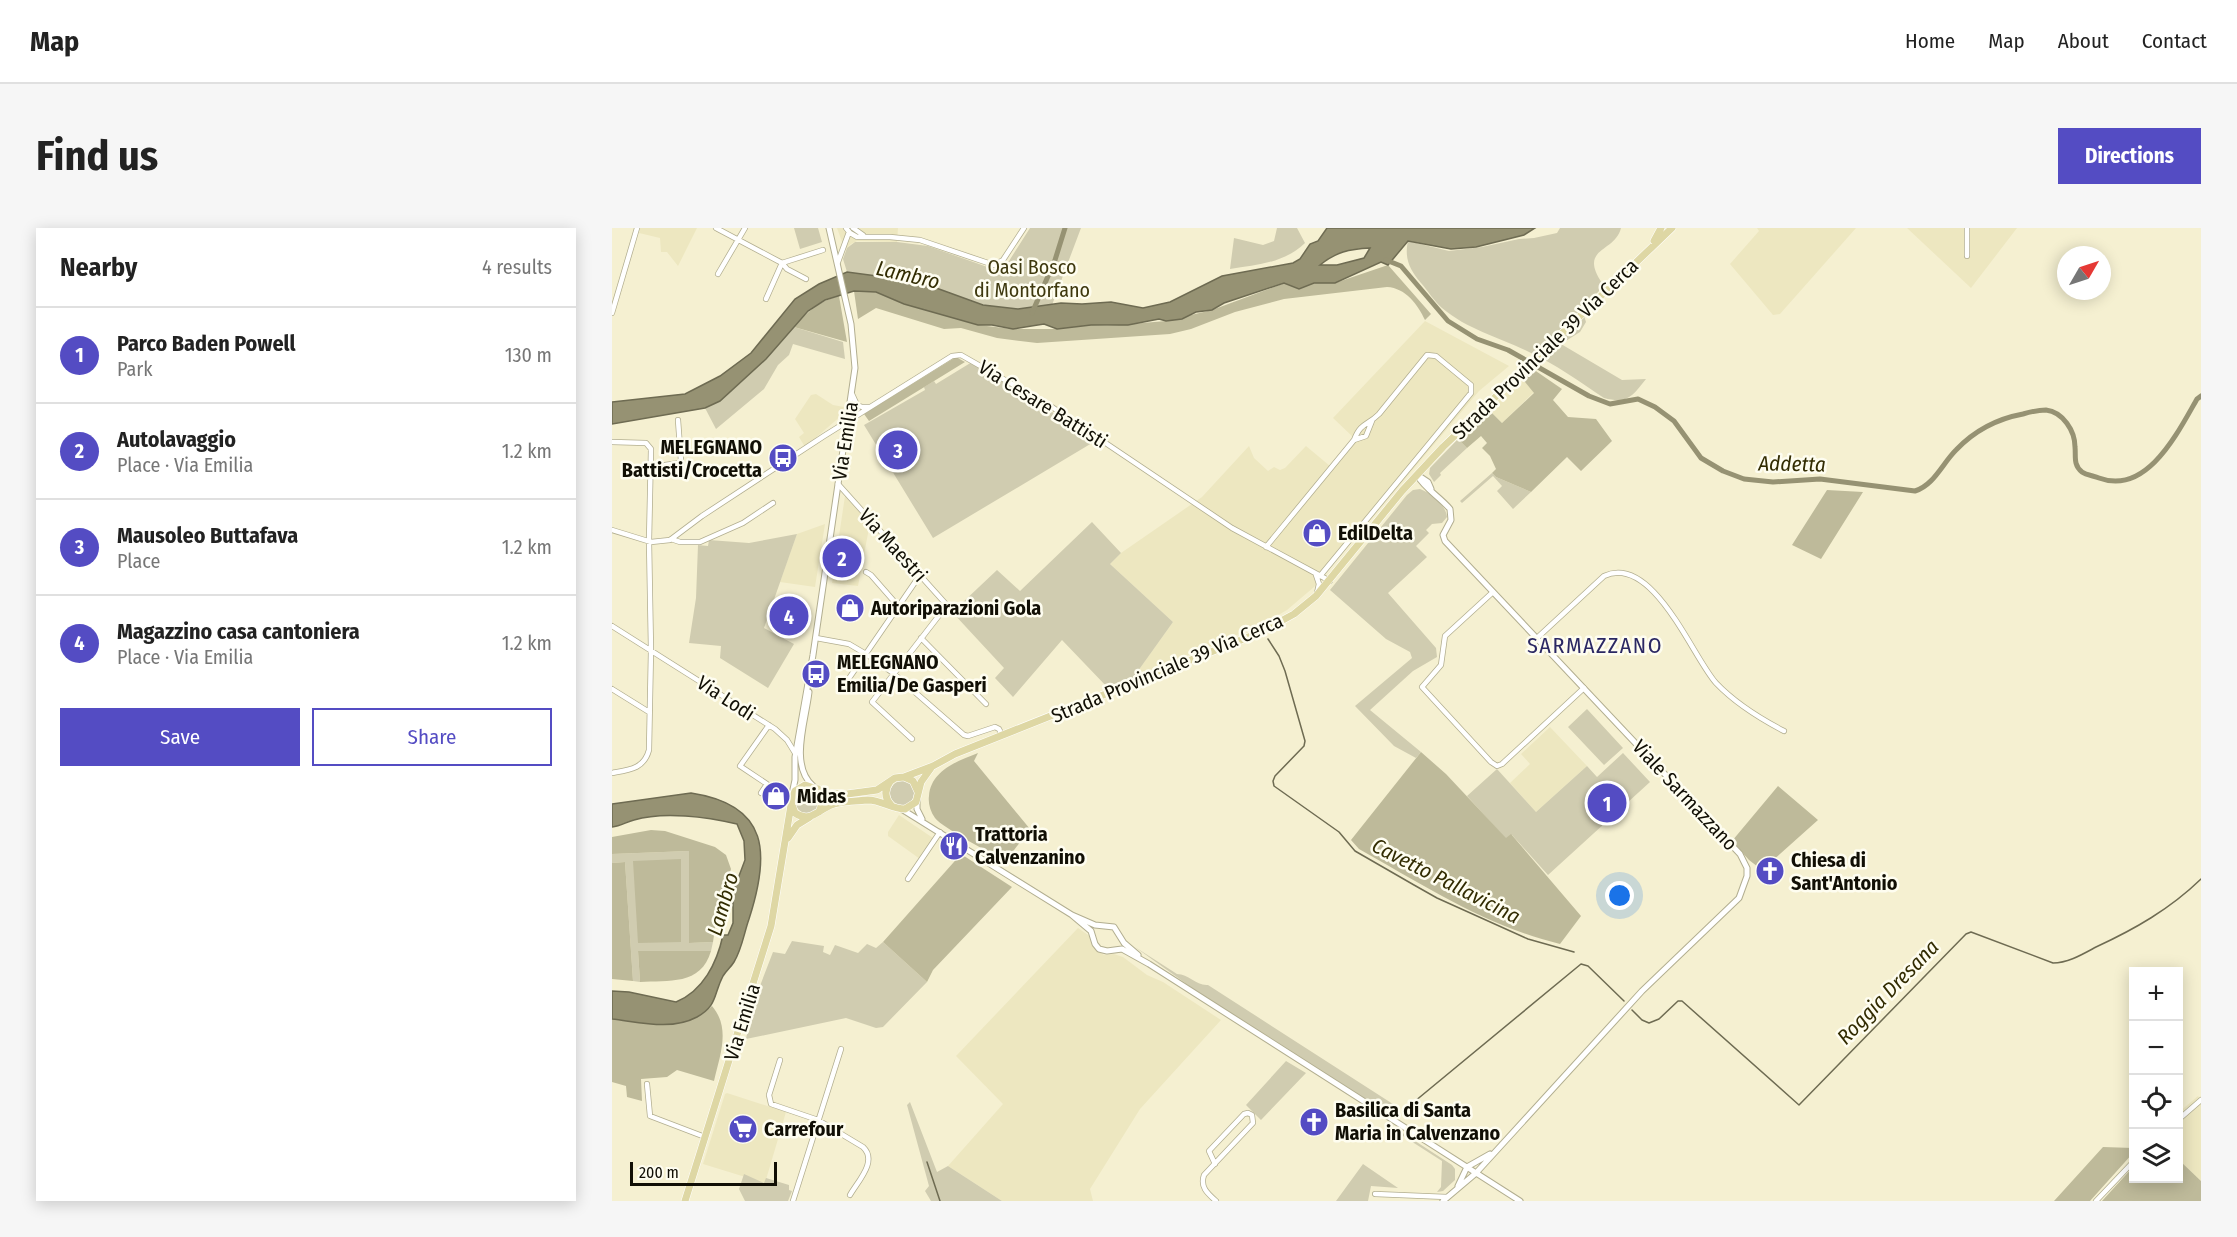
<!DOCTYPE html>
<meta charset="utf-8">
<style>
:root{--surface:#fff;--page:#f6f6f6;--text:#222;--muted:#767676;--line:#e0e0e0;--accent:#544cc3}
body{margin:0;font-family:"Fira Sans Condensed",sans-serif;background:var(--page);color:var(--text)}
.controls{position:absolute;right:18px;bottom:18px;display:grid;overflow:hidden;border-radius:0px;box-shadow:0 3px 15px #0003}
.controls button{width:54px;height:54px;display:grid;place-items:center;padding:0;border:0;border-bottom:2px solid var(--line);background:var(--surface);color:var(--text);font:30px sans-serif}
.compass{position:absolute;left:1445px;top:18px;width:54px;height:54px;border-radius:50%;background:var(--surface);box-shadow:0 3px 15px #0003;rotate:51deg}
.scale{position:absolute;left:18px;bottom:15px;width:147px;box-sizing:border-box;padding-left:6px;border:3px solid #110f05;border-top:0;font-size:16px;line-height:21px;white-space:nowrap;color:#110f05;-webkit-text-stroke:4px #fefdf0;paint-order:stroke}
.you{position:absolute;left:1008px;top:668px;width:21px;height:21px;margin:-15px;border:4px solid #fff;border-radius:50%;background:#1a73e8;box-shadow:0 0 0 9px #1a73e833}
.badge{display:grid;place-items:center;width:39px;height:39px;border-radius:50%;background:var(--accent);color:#fff;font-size:20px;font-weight:700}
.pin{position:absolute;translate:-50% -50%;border:3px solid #fff;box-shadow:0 2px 6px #0006}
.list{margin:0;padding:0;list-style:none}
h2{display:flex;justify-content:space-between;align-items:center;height:78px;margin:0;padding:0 24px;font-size:26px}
h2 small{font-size:20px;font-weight:400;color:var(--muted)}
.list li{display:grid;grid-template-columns:39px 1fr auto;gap:18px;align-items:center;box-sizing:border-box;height:96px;padding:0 24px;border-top:2px solid var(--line)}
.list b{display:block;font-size:22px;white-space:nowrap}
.list p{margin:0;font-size:20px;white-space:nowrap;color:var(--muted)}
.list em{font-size:20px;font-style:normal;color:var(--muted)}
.actions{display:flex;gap:12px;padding:18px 24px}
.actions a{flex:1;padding:14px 0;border:2px solid var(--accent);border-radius:0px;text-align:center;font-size:21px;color:var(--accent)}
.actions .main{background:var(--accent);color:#fff}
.icon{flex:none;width:33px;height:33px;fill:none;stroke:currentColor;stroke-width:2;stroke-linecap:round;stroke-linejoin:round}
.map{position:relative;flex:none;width:1589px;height:973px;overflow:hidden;border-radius:0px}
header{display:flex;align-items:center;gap:36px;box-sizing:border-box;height:84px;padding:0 30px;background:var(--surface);border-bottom:2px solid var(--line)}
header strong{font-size:28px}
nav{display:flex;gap:33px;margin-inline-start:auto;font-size:21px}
.intro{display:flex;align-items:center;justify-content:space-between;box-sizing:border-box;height:144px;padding:0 36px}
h1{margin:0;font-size:42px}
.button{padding:15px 27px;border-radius:0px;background:var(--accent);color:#fff;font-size:21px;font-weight:700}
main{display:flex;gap:36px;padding:0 36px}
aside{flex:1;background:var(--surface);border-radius:0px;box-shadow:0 3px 15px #0003}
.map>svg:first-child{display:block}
</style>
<header>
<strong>Map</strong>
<nav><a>Home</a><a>Map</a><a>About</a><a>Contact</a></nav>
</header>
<div class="intro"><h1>Find us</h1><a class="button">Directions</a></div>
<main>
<aside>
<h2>Nearby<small>4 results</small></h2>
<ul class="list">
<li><span class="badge">1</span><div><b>Parco Baden Powell</b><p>Park</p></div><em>130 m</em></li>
<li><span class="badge">2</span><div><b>Autolavaggio</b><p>Place · Via Emilia</p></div><em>1.2 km</em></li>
<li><span class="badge">3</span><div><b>Mausoleo Buttafava</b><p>Place</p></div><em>1.2 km</em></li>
<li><span class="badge">4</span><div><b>Magazzino casa cantoniera</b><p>Place · Via Emilia</p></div><em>1.2 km</em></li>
</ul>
<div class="actions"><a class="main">Save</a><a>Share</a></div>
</aside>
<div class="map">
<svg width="1589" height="973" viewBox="0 0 1589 973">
<rect width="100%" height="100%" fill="#f5f0d1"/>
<path fill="#ede7c0" d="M28 0H85L66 38 55 24H49L48 10 27 5Z
M225 0H286L285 14 245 13 239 16 233 22Z
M1145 0H1244L1168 86 1161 87 1118 36 1147 3Z
M1295 0H1405L1359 60Z
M813 93 897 138 867 163 702 359 675 382 649 397 521 450 561 394 498 336 509 325 590 269 637 218 642 230 656 243 662 239 668 242 673 240 694 218 718 238 741 209 721 190Z
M909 149 922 164 890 195 876 181Z
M204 166 221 177 232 179 230 187 193 219 187 209 192 205 183 191 199 167Z
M233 268 258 295 246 358 220 355Z
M213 296 203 359 168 354 185 306Z
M938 499 975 538 924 584 898 555 918 536 909 526Z
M287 587 321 610 308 631 276 608V604Z
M466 700 479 709 480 717 484 722 492 727 502 726 511 729 535 747 551 754 609 792 528 881 478 961 481 973H390L336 938 391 876 344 828Z
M115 865 174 884 153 955 91 936 113 866Z
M1586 868 1589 872V953L1567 932 1566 885Z"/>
<path fill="#d0ccb0" d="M182 0H206L210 14 188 21Z
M418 0H469L440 77 406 81 371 77 327 61 295 52 235 44 231 31 235 20 243 14H285L316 18 384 42 397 33Z
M665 0H685L693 15C672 35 645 37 618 41L622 10 651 17 662 13Z
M948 0H1009C1003 25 966 19 990 55L987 63 970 81 974 94 968 104 949 116 1010 152 1034 151C1020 169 1015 176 992 170 968 154 943 136 917 124 887 109 856 102 830 80 822 73 816 63 809 55 798 42 792 31 796 13L837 23 870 19 907 11 922 10 945 5Z
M182 99 231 114 233 131 181 116 177 127 166 137 152 161 104 201 93 180C129 162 154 127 182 99Z
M360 134 485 212 321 310 252 197 313 162 312 159 322 153 324 156Z
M846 211 855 220 828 245 829 247 822 254 817 246 818 240Z
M880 245 884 249 919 264 901 281 885 263 890 258 881 248 850 275 848 273Z
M808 261C819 265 834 277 835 289L830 295 820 296 814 302 817 305 804 318 815 329 776 365 824 420 825 429 801 443 758 482 809 524 804 530 782 518 743 478 800 430 798 424 774 411 718 362 795 267 801 262Z
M480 294 509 325 498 336 561 394 521 450 496 460 450 412 401 469 383 450 392 440 341 385 344 382 339 377 349 376 385 342 408 363Z
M185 306 152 400 182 416 156 460 108 430 109 418 77 415 84 370 86 317 96 318 97 312 137 315Z
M975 481 1011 520 992 537 956 499Z
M1011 525 1038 554 936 647 900 607 894 611 855 568 885 541 924 584 975 538 985 549Z
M278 565a12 12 0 1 1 24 0a12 12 0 1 1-24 0Z
M183 573a12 12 0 1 1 24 0a12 12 0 1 1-24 0Z
M77 623V715L101 714 99 723H26L28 754 21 753 13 634 0 635V626Z
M180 713 212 718 211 724 218 727 223 717 246 725 255 716 264 720 271 714 315 754 271 799 264 800 234 790 134 811 141 776 161 724 173 726Z
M523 719 565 746C577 746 584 758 596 757L784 878 775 885 601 775Z
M674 833 694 845 649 892 634 877Z
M298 874 325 944 336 938 390 973H319L313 963 317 958 295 877Z
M780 898 840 937 843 941V952L831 963 825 964 829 959 830 933 777 899Z
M751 936 786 960 759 958 756 973H724Z
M132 946 152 955 154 950 177 957V962L180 963 176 973H133L127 961Z"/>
<path fill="#beba9a" d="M776 37 819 86 813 92C806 77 794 60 775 59L672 71 623 84 579 101 558 106 425 115 385 110 349 100 332 101 264 80 246 91 242 63 264 64 292 76 366 97 401 101H445L479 97 495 98 554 93 600 82 673 55H723Z
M227 68 235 114 182 99C195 84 207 73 227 68Z
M344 129 353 134 257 193 252 186Z
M918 139 950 161 941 172 956 189 984 191 1000 213 969 243 955 229 919 264 884 249 880 245 884 241 878 228 870 220 875 215 869 208 855 220 846 211 876 181 890 195 922 165 909 149Z
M1215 262 1251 264 1209 331 1180 317Z
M809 524 834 546 894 610 899 606 969 688 948 716C876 699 811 657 747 621L739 612Z
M366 525 362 533 418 601 393 634C378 624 332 601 323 590 318 583 316 575 317 568 319 542 346 533 366 525Z
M1166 558 1206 592 1150 642 1137 632 1120 613Z
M39 602 53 603 103 619 114 627 119 641 105 687 101 714 77 715V623L0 626V609Z
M349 626 400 659 321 742 315 754 271 714Z
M69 631V714L26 715 21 633Z
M13 634 21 753 0 751V635Z
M26 723H99C89 758 56 752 28 754Z
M100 778C119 800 108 827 102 853L65 842 55 849 29 851 30 873 15 869 14 858 0 854V790C34 795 73 804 100 778Z
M1491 919 1521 920V925L1478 973H1442Z
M1567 932 1589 953V973H1490L1521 939 1522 950H1566Z"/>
<path fill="#969273" stroke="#6e6b52" stroke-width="1.5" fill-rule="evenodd" d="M715 0H923L912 7 864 19 839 21 796 13 776 37 769 34 723 55H702L687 61 672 55 612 75 600 82 584 84 570 91 554 93 547 91 516 97H479L445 101 432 96 401 101 380 97H366L292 76 264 64 242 63 213 72 196 83 154 131 108 173 93 180 0 196V174L73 166 108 148 139 125 183 71 207 56 235 44 295 52 327 61 371 77 406 81 449 75 470 76 499 74 531 80 558 74 610 48 681 35 688 31 698 16 706 13ZM758 20 752 30 725 37H708C724 24 737 21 758 20Z
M79 565C158 577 158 626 137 691 132 705 130 721 122 734 119 739 114 743 111 748 101 767 106 777 85 789 59 803 27 794 0 791V763L17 764 64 774C91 763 105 735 111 707H116L121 695V664L133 632 132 613 125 596C95 589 52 583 22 592 14 594 9 598 0 599V576Z"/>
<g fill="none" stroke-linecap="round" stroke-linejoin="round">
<path stroke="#6e6b52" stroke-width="1.5" d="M656 411 667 428 673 443 693 513 692 518 663 548 661 553 662 558 727 604 743 623 802 657 825 670 916 711 962 724
M1020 782 1030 792 1037 795 1047 791 1066 773H1070L1187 877 1354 706 1359 704 1441 735C1456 735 1471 726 1484 719 1523 701 1558 681 1589 651
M791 883 969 736 976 738 1012 773
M315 934 328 973"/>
<path stroke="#969273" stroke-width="5" d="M774 32 789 38 836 93 865 111 896 122 977 168 998 176 1026 171 1043 179 1062 193 1089 230 1111 243 1132 251 1161 254 1208 251 1303 263C1322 257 1330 236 1344 222 1363 202 1384 191 1411 186 1418 184 1427 182 1434 182 1451 184 1463 203 1463 219 1464 228 1461 237 1470 244 1474 247 1482 248 1487 250 1535 268 1566 204 1585 171L1589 168
M420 85 443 32 453 0"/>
<g stroke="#b2ae90" stroke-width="6">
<path id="minor" d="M104 0 170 35 175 41 194 51
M234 0 238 5 245 9H278L308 12 382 37 391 32 412 0
M241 0 251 7
M1355 28V0
M226 34 237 4
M170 35 211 22
M106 46 133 0
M154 71 170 35
M0 85 25 0
M240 166 245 177 250 179H257
M742 212 754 208 760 193
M0 214 34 215 39 221 37 313 39 422 37 522C32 541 17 542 0 545
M39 248 49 247 53 237 67 235 69 233 66 192
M226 256 333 375 332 381 260 474 300 511
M0 302 39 314 58 312 90 288 212 208 340 128 349 127 437 177 620 300 718 353
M59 311 68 314H88L131 295 161 275
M654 319 742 212C749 194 755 198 767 186L815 127 824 128 859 157V165L708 348
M254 344 259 347 287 379
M704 347 707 356 705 365
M881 364 833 408 829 437 810 459 879 534 885 538 890 536 972 460
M0 398 163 501 175 512 183 525
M204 410 237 416 254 426 281 445 352 507 356 508 383 499 387 501 390 507
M309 410 374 476
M925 410 992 348C1041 325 1081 430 1104 455 1124 476 1147 490 1172 503
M231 459 308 347
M0 461 37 484
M149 565 155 556 128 538 157 497
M296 651 328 604
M168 832 157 867 159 876 206 892 251 919C266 933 246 953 238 967
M35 856 38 888 93 909
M1566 892 1589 872
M603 936 597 923 632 886 636 885 640 887 641 895 592 947C588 959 595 965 604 973
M763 966 835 969
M181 973 229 821
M1484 973 1522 933"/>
</g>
<g stroke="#b2ae90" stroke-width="7">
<path id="tertiary" d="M805 247C813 261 827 268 838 281L839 292 831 307 833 313 1128 626 1135 640V648L1127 670 1030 763 864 945 831 973
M807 248 816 254 819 261
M197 464C194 492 177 537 201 558
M180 566 183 552V529L201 427 243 140 239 96 217 0
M305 572V581L310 591
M291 582 460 687 483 697 502 699 512 715 526 727
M460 687 479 703 483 716 487 721 495 723 510 721 537 736 908 973
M846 958 855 939 878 926"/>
</g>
<g stroke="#fff" stroke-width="8">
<path id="primary" d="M1042 13 1049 0
M292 549 321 538 343 526 649 404 682 386 704 368 790 263 831 219 1060 0
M278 554C272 562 273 570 279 577
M206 561 211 573 207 584
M306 564 301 553 292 549 283 550 265 562 235 566 217 565 193 557 183 563 179 574 183 585C199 596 207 580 222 576 232 573 245 573 256 572 269 572 280 581 293 581L304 574 309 554 319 540
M176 610 185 597 198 589
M73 973 159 698 179 577"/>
</g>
<use href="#minor" stroke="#fff" stroke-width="4.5"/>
<use href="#tertiary" stroke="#fff" stroke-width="5"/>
<use href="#primary" stroke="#ded7a4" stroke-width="7"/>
</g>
<defs>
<g id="bus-disc" transform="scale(1.5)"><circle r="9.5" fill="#544cc3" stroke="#fefdf0"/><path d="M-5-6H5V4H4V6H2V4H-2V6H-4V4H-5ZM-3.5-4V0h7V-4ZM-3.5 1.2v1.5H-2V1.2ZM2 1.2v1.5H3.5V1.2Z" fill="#fff"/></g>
<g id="shop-disc" transform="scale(1.5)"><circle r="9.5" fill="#544cc3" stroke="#fefdf0"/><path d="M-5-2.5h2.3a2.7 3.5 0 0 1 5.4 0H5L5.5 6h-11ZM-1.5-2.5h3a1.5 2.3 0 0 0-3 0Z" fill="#fff"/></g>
<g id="restaurant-disc" transform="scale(1.5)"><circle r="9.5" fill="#544cc3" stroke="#fefdf0"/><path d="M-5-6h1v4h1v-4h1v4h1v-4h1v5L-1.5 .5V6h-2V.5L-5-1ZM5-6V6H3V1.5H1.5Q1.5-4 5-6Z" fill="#fff"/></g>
<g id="church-disc" transform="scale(1.5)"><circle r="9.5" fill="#544cc3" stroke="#fefdf0"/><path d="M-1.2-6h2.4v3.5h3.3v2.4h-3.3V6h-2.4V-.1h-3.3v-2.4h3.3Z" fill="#fff"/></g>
<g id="supermarket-disc" transform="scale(1.5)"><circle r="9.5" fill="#544cc3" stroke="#fefdf0"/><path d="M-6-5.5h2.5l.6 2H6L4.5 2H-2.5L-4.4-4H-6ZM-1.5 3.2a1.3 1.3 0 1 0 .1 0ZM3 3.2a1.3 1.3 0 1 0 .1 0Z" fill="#fff"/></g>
</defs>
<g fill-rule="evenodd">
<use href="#bus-disc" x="171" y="230"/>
<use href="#shop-disc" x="705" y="305"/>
<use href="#shop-disc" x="238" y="380"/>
<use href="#bus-disc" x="204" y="446"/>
<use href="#shop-disc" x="164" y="568"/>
<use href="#restaurant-disc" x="342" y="618"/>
<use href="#church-disc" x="1158" y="643"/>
<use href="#church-disc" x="702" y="894"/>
<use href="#supermarket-disc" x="131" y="901"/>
</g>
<g text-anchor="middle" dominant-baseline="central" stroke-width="5" stroke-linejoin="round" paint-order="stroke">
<g font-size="20" fill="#3e380e" stroke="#fefdf0">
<text x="420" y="39">Oasi Bosco<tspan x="420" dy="23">di Montorfano</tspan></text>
</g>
<g font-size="20" fill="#110f05" stroke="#fefdf0">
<text transform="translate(933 121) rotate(-44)">Strada Provinciale 39 Via Cerca</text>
<text transform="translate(431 176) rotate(32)">Via Cesare Battisti</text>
<text transform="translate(233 213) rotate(-81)">Via Emilia</text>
<text transform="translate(281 317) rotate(48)">Via Maestri</text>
<text transform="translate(555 440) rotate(-23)">Strada Provinciale 39 Via Cerca</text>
<text transform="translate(114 470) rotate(33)">Via Lodi</text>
<text transform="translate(1073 567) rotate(47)">Viale Sarmazzano</text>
<text transform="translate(130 794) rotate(-73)">Via Emilia</text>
</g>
<g font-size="20" font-weight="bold" fill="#110f05" stroke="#fefdf0" text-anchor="start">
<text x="150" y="219" text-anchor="end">MELEGNANO<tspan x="150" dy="23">Battisti/Crocetta</tspan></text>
<text x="726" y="305">EdilDelta</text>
<text x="259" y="380">Autoriparazioni Gola</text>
<text x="225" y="434">MELEGNANO<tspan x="225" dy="23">Emilia/De Gasperi</tspan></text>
<text x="185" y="568">Midas</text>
<text x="363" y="606">Trattoria<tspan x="363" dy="23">Calvenzanino</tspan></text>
<text x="1179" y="632">Chiesa di<tspan x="1179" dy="23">Sant'Antonio</tspan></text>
<text x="723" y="882">Basilica di Santa<tspan x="723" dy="23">Maria in Calvenzano</tspan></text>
<text x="152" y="901">Carrefour</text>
</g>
<g font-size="21" font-style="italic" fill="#322c02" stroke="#fefdf0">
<text transform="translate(296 47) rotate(13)">Lambro</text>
<text transform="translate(1180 236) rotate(1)">Addetta</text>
<text transform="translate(834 653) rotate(27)">Cavetto Pallavicina</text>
<text transform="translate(111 676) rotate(-74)">Lambro</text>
<text transform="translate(1276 764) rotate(-46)">Roggia Dresana</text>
</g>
<g font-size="22" letter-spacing="1.5" fill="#2b2863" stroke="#fefdf0">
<text x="983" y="417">SARMAZZANO</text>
</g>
</g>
</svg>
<div class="controls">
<button>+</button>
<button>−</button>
<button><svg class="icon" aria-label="locate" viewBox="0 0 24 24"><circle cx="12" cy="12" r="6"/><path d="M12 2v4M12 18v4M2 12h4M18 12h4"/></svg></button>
<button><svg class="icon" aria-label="layers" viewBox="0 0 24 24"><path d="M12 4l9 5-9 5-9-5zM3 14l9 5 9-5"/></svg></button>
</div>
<svg class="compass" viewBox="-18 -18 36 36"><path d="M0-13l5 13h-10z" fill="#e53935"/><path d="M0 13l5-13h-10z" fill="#767676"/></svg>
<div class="scale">200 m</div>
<div class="you"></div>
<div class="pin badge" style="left:995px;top:575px">1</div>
<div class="pin badge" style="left:230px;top:330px">2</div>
<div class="pin badge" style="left:286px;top:222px">3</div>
<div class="pin badge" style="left:177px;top:388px">4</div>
</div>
</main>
